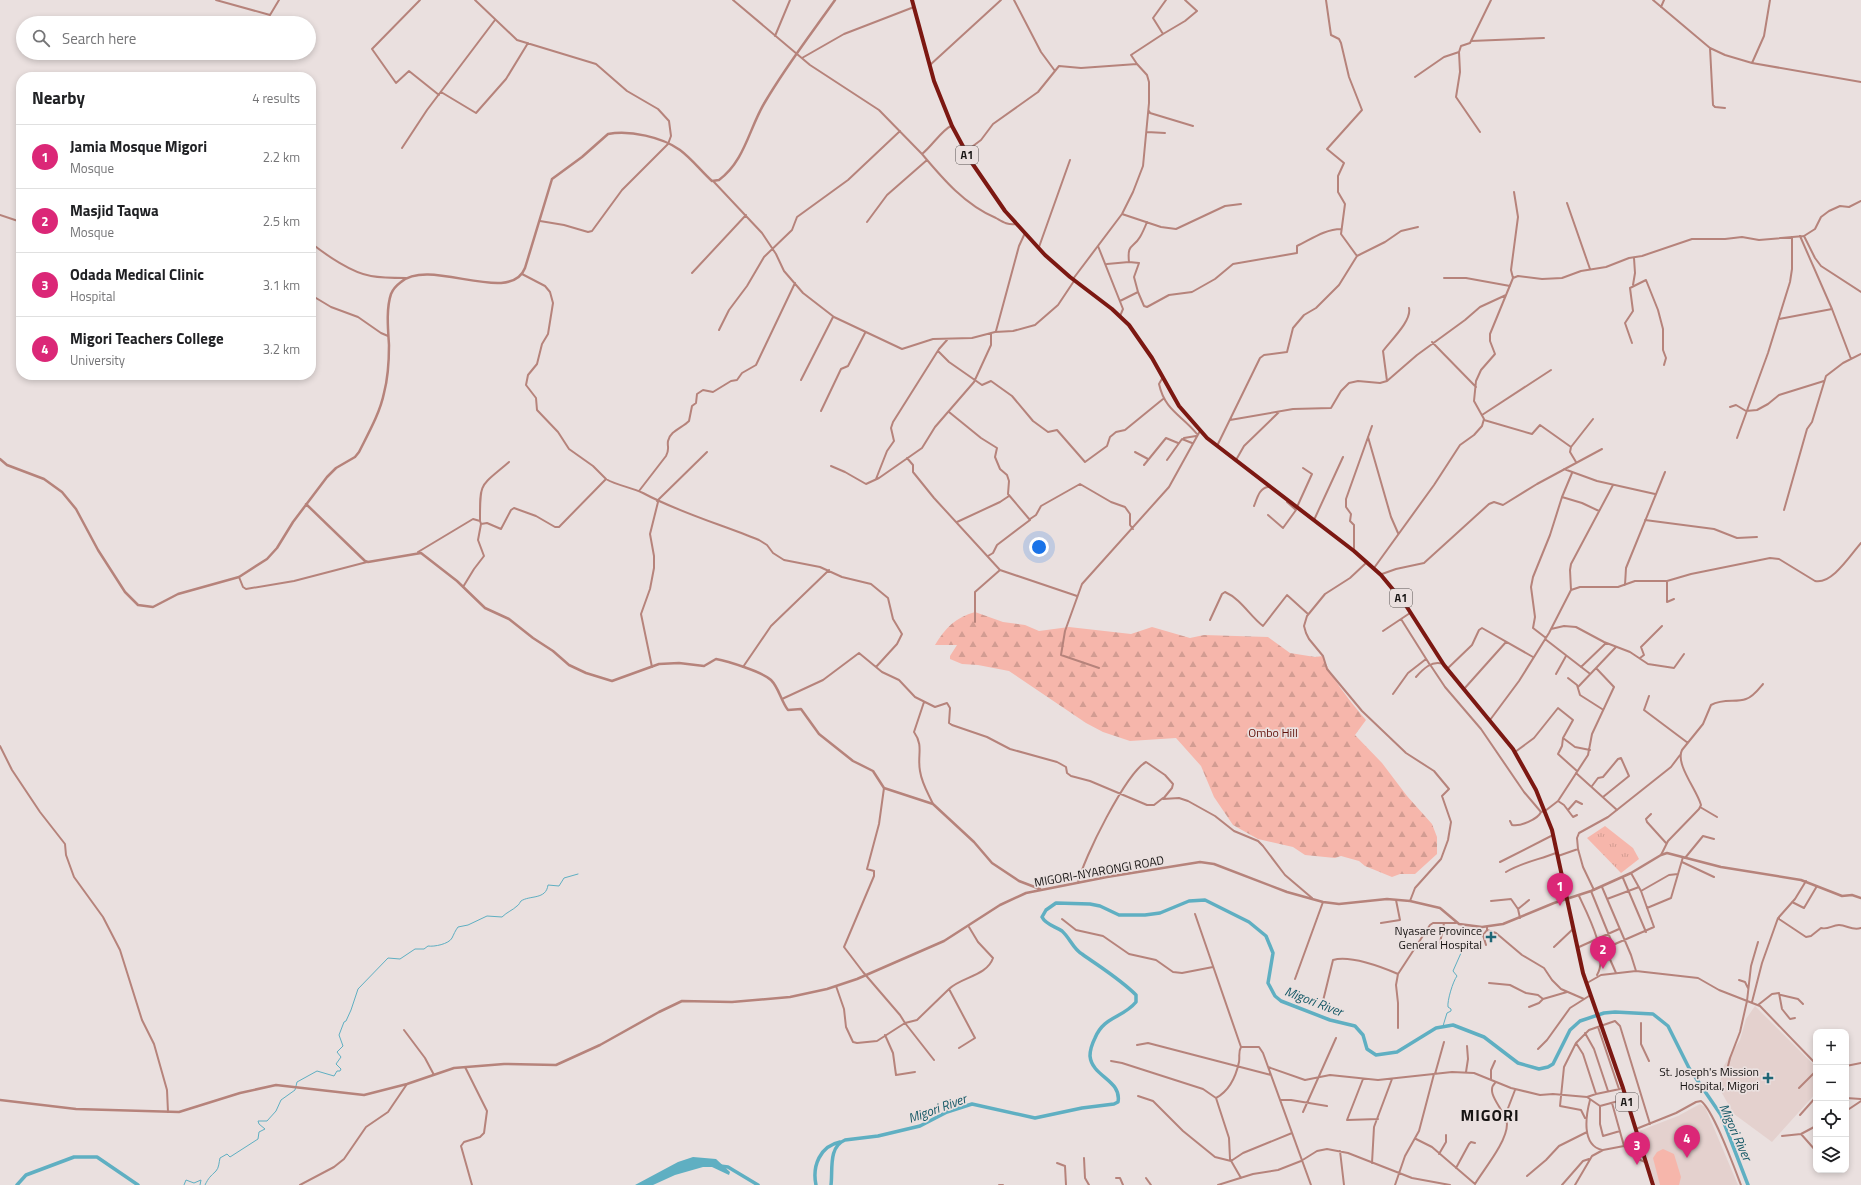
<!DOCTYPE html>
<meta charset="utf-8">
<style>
:root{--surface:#fff;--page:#f2f2f2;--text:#202124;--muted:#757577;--line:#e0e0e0;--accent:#db2777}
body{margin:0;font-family:"Titillium Web",sans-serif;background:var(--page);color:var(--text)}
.controls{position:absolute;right:12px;bottom:12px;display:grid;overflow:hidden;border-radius:8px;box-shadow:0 2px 6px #0003}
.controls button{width:36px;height:36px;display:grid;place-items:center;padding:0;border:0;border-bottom:1px solid var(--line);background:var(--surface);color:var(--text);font:20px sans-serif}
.you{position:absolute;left:1039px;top:547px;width:14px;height:14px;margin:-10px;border:3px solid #fff;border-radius:50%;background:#1a73e8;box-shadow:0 0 0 6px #1a73e833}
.badge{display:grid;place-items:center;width:26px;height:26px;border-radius:50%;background:var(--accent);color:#fff;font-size:13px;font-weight:700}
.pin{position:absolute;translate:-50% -33px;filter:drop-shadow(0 1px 2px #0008)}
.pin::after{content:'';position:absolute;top:21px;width:14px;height:12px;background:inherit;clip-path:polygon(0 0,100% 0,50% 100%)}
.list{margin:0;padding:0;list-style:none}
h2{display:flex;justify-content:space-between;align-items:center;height:52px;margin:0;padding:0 16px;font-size:17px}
h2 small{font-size:13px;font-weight:400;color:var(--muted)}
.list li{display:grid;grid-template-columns:26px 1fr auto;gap:12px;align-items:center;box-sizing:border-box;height:64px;padding:0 16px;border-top:1px solid var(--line)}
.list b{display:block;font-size:15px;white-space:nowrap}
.list p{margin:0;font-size:13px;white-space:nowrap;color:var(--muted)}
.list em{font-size:13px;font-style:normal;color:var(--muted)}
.icon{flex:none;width:22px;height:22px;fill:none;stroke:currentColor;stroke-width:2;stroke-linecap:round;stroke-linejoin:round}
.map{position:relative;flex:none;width:1861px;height:1185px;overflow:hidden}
.search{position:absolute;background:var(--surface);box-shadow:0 2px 6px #0003;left:16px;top:16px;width:300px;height:44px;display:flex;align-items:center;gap:10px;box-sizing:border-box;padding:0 14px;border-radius:22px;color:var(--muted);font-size:15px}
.panel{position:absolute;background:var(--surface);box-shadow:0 2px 6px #0003;left:16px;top:72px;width:300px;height:308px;border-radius:16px}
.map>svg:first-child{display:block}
</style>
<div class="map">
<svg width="1861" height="1185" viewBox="0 0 1861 1185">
<defs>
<pattern id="forest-firs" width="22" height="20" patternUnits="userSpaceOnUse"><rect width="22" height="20" fill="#f6b6ab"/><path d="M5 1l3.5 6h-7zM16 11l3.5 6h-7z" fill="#d29c92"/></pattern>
<pattern id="park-tufts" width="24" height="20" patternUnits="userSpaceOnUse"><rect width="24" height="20" fill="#f6b6ab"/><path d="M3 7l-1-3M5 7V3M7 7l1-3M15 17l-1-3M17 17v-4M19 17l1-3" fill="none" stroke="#d29c92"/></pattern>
</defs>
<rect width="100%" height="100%" fill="#eae0df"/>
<path fill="#e4d1ce" d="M1755 1006 1816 1067V1093L1772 1142 1734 1114 1719 1088 1723 1067 1740 1040 1746 1019Z
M1700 1104 1705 1107 1738 1185H1655L1639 1131 1678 1116Z"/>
<path fill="#f6b6ab" d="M1663 1149 1674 1154 1681 1177 1679 1185H1660L1653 1158 1657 1152Z"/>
<path fill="url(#forest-firs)" d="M975 612 1003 622 1025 625 1039 631 1069 627 1131 634 1152 627 1190 638 1204 635 1268 637 1290 653 1315 657 1323 656C1328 674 1353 705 1366 720L1355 735 1382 763 1407 796 1432 824 1437 837V854L1415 874H1400L1392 877 1365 866 1359 861 1341 856 1335 858 1305 855 1293 847 1258 839 1233 825 1214 797 1201 766 1176 738 1130 741 1103 732 1086 723 1009 671 978 665 962 664 950 659V656L957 645H935C945 628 956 617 975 612Z"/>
<path fill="url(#park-tufts)" d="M1605 826 1633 848 1639 859 1621 873 1587 838Z"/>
<path fill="#5fafc2" d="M693 1157 716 1159 730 1172 729 1175 712 1167H703L675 1175 653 1185H635L678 1162Z"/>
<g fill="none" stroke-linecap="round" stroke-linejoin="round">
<path stroke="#5fafc2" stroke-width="1" d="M1443 1026 1447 1013 1451 1011V1009L1448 1007C1447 1001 1453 981 1457 976L1453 971 1461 953 1459 945 1462 943
M184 1185 186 1180 194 1183 201 1180 200 1185
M205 1185C209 1177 210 1177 216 1171 219 1168 219 1162 220 1158L227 1154 230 1157 258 1139 259 1132 265 1129 259 1124 258 1121H267L276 1111 281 1100 295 1090 297 1082 317 1071 334 1076 337 1071H340L341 1069 336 1064 341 1057 337 1052 343 1046 339 1035 344 1022 346 1021 351 1010 358 989 388 958 400 959 415 949H424L428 946C434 947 449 944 452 938 454 934 455 931 458 927L468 925 487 916 502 917C507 912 513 910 517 906 519 905 520 902 521 901 530 895 546 900 548 885L559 886 564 878 578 874"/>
<path stroke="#5fafc2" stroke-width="3.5" d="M720 1166 728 1167 758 1185
M17 1185 26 1175 74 1157H97L138 1185
M816 1185C812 1166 820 1146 840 1142
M831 1185C833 1170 828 1147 845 1140L878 1136 920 1126 947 1112 972 1104 1035 1118 1082 1108 1114 1104 1118 1102C1122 1080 1092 1077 1090 1056 1090 1050 1092 1044 1095 1038 1104 1016 1123 1018 1136 1002V995C1120 979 1100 967 1082 954 1073 949 1070 938 1062 931 1055 926 1046 925 1042 917L1046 910 1056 903 1090 904 1100 906 1119 915H1145L1160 913 1189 901 1205 900 1249 922 1266 936 1273 953 1268 983 1275 996 1281 1001 1330 1020 1355 1026 1363 1035 1367 1049 1376 1055 1397 1052 1436 1028 1453 1025 1484 1037 1518 1063 1539 1069 1548 1067 1553 1064 1570 1030 1580 1021 1604 1013 1615 1012 1653 1014 1668 1026 1689 1068 1721 1115 1748 1185"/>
<path stroke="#b6837b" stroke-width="2" d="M216 0 270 15 279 0
M420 0 372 49 396 83 409 71 439 95
M475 0 517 40 596 64 627 91 658 109 669 121 671 136 668 144 622 190 592 231 588 232 564 225 540 221
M733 0 810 65 879 110 922 154C932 146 942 130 951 126
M1014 0 1041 52 1055 71
M1326 0 1331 35 1339 39 1341 43 1349 77 1362 110 1327 149 1344 163 1338 176V192L1345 204 1341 234 1357 256
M1653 0 1710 48 1725 55 1752 63 1861 82
M1661 7 1664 0
M1163 34 1185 21 1197 11 1185 0
M775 36 790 0
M1471 41 1544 38
M1710 48 1713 105 1715 107 1725 108
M1459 52 1460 72 1456 97 1480 132
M802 58 844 34 914 7
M1752 63 1764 36 1770 0
M930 65 1001 0
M1415 77 1444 57 1459 52 1461 46 1470 43 1491 0
M441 92 476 113 506 79 528 43
M1149 111 1150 113 1193 126
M1147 132 1165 133
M402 148 427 110 495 20
M965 152 981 140 993 124 1038 92 1059 66 1081 68 1137 64
M922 154C943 179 965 205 996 218 1003 222 1007 225 1016 224
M714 182 762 233 776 254 784 271 803 293 834 317 902 349 933 339 972 338 995 332 1013 331 1035 325 1058 305 1074 281
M1567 203 1590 269
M1122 214 1161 227 1176 229 1225 206 1241 204
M0 215 21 222
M867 222 887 195 927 160
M1800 236 1832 309
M1804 236 1815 258 1821 266 1861 292
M311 243C326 255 352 273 371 276 382 278 394 278 406 278
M1098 246 1123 309 1120 316
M1039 247 1070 160
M1107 264 1129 262
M692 273 746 215
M522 274 545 286 550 292 553 303 548 334 542 344 537 364 528 375 526 385 536 398 537 410 558 432 569 449 593 466 606 479
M1444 278H1466L1510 286
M1513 278 1511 270 1518 217 1514 192
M1073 279 1122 214 1133 192 1143 166 1149 103V82L1147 75 1137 64 1131 55 1163 34 1153 18 1166 0
M1633 285 1635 273 1634 258
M1138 292 1134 277 1139 263 1129 262C1127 243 1133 249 1140 237 1143 232 1145 227 1147 222
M311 295 331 307 358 317 381 333 388 336
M1120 301 1138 292 1144 306 1147 307 1169 295 1192 292 1215 279 1233 264 1297 253V246C1310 240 1325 229 1341 229
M1779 319 1832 309 1851 359
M719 330 729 310 747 286 764 257 792 230 797 217 848 180 900 131
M996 331 1019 246 1025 233
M1432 342 1476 387
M1632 343 1625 323 1633 311 1630 288 1646 280 1658 310 1663 329V350L1666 358 1664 365
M938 351 949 362 982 385 991 381 1012 396 1033 421 1048 432 1057 430 1085 462 1107 446 1110 437 1116 432 1125 430 1163 399
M1163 377 1159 384C1165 411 1182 415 1197 434
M801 380 833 317
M1387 381 1383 351C1390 341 1412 321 1409 308
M1730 407 1736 405 1746 411 1757 410 1768 404 1779 395 1824 381
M821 411 841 369 848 366 865 333
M949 412 981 438 997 448 995 457 1000 469 1007 475 1009 481 1008 494 1030 520 997 545 993 553 988 556
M1482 415 1551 370
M1230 420 1293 409 1331 408 1341 391 1349 383 1358 381 1380 383 1387 381 1417 355 1465 320 1480 307 1506 295
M1484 420 1532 434 1540 425 1571 447 1570 452 1576 462
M1368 437 1391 517 1398 533
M1184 438 1196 436
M1737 438 1768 353 1790 282 1792 269V237
M1217 446 1260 358 1264 355 1287 352 1293 328 1304 315 1316 308 1339 285 1357 256 1385 242 1401 231 1418 227
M1571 447 1593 419
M1135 452 1148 459
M907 458 913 465V472L934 498 1000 570
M1167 460 1182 439 1192 443
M1236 460 1244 446 1279 412
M1144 465 1166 438 1178 443
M831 466 845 472 866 484 879 478 922 448 935 427 974 382 991 345V333
M1564 469 1597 481 1655 494
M1572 473 1562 497 1582 503 1599 511
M876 479 887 451 894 441 891 428 893 422 939 349 947 340
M639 491 666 456C670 449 667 447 668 441 670 431 682 428 689 421L692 406 696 403 697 394 703 390 713 392 731 381 737 380 742 373 756 365 795 283
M657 501 707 452
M1254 506C1257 499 1259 488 1268 487
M1297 507 1312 474 1303 468
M1784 510 1807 429 1812 422 1826 376 1843 363 1861 354
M1268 515 1283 528 1296 510 1287 502
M1030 519 1036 515 1041 506 1080 484 1111 502 1125 507 1130 514V525L1133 529
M1314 520 1343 457
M1645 520 1714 529 1737 538 1757 537
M480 521C480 481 479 488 509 462
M957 522 1000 502 1009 496
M481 524 487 523 501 529 511 510 514 508 536 516 555 527H559L606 479C618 486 631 487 643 493 680 513 720 524 759 540L767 545 773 553 784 560 820 567 842 577 871 584 888 598 893 619 902 634 897 644 876 667
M1354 550V525L1350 521 1351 514 1346 507V499L1372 426
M418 552 473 519 480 521 481 524
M1366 563 1350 578 1325 594 1307 616 1304 626 1306 633 1309 639 1323 656 1327 669 1362 711 1406 753 1434 771 1449 789 1442 796 1451 822 1448 840 1441 859 1415 888 1410 901
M1374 568 1434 485 1460 445 1474 435 1482 426 1484 419 1474 401 1476 381 1481 370 1495 354 1490 341V334L1513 278 1518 276 1542 279 1562 278 1581 271 1606 267 1629 258 1642 256 1692 239H1725L1742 237 1759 240 1804 236 1815 229 1821 217 1829 211 1840 206 1849 207 1861 201
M1382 574 1396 569 1424 563 1489 504 1494 502 1503 505 1537 484 1602 449
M239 577 243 587 246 589 294 581 367 562
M1667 581V602L1674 599
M1625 585 1626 568 1665 472
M463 587 474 569 484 556 478 540 481 524
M1571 590 1570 570 1571 564 1613 485
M1400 598 1409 590
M1401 619 1410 613
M1210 620 1222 594 1225 592C1241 599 1250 616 1263 626L1287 595 1308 614
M975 622V592L1000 570 1077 596
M1551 629 1564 626 1576 627 1604 642 1630 652 1648 664 1674 668 1684 654
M1383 631 1401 619 1430 665
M1546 638 1533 628 1535 617 1531 587 1533 577 1550 535 1562 497
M1545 639 1589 673
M1640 658 1644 655 1641 647 1662 626
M1431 666 1445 687 1481 729 1524 792 1541 812 1545 811 1558 801 1588 755 1592 734 1614 687 1596 668
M652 667 641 614 650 589 654 568V556L650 534 658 502
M743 667 771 626 829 570
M1581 667 1606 643
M1099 668 1061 655 1065 631 1082 584 1169 487 1200 431
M1447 669 1472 645 1479 630 1482 628 1533 657
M1556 674 1566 656
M1416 677C1423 669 1432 660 1443 664
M1568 678 1577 685 1580 695 1602 709
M1578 687 1616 647
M1464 689 1506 642
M1393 694 1408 673 1426 659
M1649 696 1644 710 1688 743
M782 699 823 680 859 653 882 672 899 680 915 697 935 707 947 703 950 708 949 723 952 725 987 737 1010 749 1057 762 1066 767 1067 773 1071 776 1090 781 1147 805H1154L1163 798
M924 702 914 732C924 746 917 755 920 771 922 784 928 793 933 804
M1490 720 1519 681 1549 633 1571 590 1580 587H1618L1635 581H1667L1691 574 1770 558 1779 559 1815 581C1832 585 1851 554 1861 543
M1563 738 1575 747 1590 750
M0 746 12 770 40 812 65 844 66 855 74 877 103 917 120 950 142 1020 154 1044 167 1090 168 1112
M1515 752 1534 738 1558 708 1573 720 1563 738 1562 746 1558 754 1577 771
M1576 773 1617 810
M1592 786 1598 778 1603 777 1618 759 1621 758 1629 776 1603 797
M884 788 879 824 867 869 874 871V876L844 947 863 972 900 1015 905 1023
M1558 801 1564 805 1573 817 1577 815
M1700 807 1717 817
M1568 810 1576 801 1582 804
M1651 814 1646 819 1647 822 1666 843
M1510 821 1512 825C1520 827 1538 819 1541 812
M1578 849 1583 867 1594 890
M1661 855 1668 841 1699 809 1701 805C1697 790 1675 764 1682 750L1703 724 1711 705C1724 698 1736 703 1746 699 1753 697 1758 690 1763 684
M1558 856 1578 849 1577 838 1579 833 1608 817 1671 767 1680 755
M1685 858 1703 836 1714 839
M1500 862 1553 835
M1682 862 1714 877
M1506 872C1523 862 1538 860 1556 853
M1623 878 1646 932
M1806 881 1795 899 1779 917V919L1806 937 1811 936 1821 928C1828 930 1832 925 1839 925 1847 925 1852 931 1861 928
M1078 883C1083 859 1126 773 1146 762L1165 775 1173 784 1172 788 1163 799 1179 798 1188 801 1215 816 1234 831 1258 841 1263 846 1285 875 1312 898
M1602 887 1631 955 1636 971
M1591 891 1613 945
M1641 891 1669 875 1678 874
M1579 896C1588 915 1609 955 1597 975
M1607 899 1639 887
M1491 901 1511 899 1518 909 1520 918
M1792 902 1804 908 1817 886
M1647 908 1671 898 1683 857
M1518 909 1529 900
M1195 914 1241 1047H1259L1263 1053 1311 1185
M1062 919 1076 930 1103 936 1129 954 1156 960 1173 972 1182 973 1213 967
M1381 923 1400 920 1396 900
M1487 927V930L1496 933 1522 955 1544 968 1552 980 1561 989 1584 999
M1440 943 1444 923
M1486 945 1483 935 1487 930
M1554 947 1573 929
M1579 947 1619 929
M1599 951 1654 927 1641 891 1631 873
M1609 957 1616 973
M1295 979 1323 902
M1739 980 1745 982 1748 988
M1489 983 1510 985 1526 993 1538 995 1543 999 1567 992
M1587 983 1601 975 1636 971 1698 978 1719 990 1760 1006 1816 1064
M836 986 844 1009 846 1027 853 1042 857 1043 877 1041 905 1023 917 1020 949 989
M1781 995 1798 999 1803 1004
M1752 1002 1762 963 1778 918
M1322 1005 1333 960C1350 955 1382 967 1398 974L1430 925 1433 923H1456
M1758 1005 1772 994 1779 993 1782 1009 1790 1019 1795 1018
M1529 1007 1539 1003 1543 999
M905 1023 934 1060
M1641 1023V1044L1649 1061
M1598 1027 1619 1089
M1398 1028V1003L1396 985 1398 974
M404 1030 425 1058 434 1075
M1585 1033 1594 1049 1608 1091
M885 1035 893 1053 896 1075 915 1072
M1576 1043 1583 1054 1596 1094 1587 1097
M1137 1045 1148 1043 1271 1075
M959 1048 975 1038 949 989C961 977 987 976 993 958L978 942 969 927
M1538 1049 1547 1040 1570 1008 1589 996
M1111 1061 1122 1063 1203 1089 1216 1098
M1846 1066 1861 1063
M465 1067 487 1111 484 1133 480 1137 464 1142 461 1146 472 1185
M1268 1067 1305 1080 1330 1075 1378 1080 1452 1072 1474 1073 1511 1088 1540 1095 1553 1094 1587 1097 1600 1106 1626 1099
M1466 1072 1468 1059 1467 1046
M1435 1074 1444 1042
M1726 1074 1730 1058 1740 1032 1747 1001 1751 966 1758 942
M1363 1079 1347 1120 1378 1119
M1491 1080V1070L1495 1061
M1799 1088 1816 1071
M1596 1094 1620 1089
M1138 1096 1153 1101 1183 1131 1215 1157 1231 1161 1243 1153 1292 1133
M1846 1098 1861 1099
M1281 1100H1291L1327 1106
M1590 1100C1586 1115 1581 1145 1602 1150
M1612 1103 1624 1146
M1600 1106V1124L1603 1136 1620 1131
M1846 1111 1861 1101
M1303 1112 1336 1038
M1800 1115 1816 1097
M1846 1115 1848 1120 1846 1130
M1505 1116 1515 1090
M1585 1118 1581 1110 1560 1106 1564 1067 1576 1043 1589 1030 1615 1021 1620 1026 1650 1124
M1636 1129 1676 1113 1696 1102 1701 1101C1714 1111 1734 1167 1741 1185
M1801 1134 1816 1151
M1782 1136 1801 1134 1816 1126
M1416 1139 1432 1147 1475 1184
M1846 1139 1848 1144 1846 1145
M1340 1151 1344 1185
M1439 1154 1446 1142V1135
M1084 1158 1085 1178 1089 1185
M1057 1163 1065 1166 1066 1185
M1372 1163 1374 1127 1392 1079
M1456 1168 1469 1144 1471 1142 1475 1143
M1527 1176 1546 1160 1559 1146 1587 1132
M1116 1178H1120L1123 1185
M1146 1178 1151 1185
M1241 1178 1230 1159 1229 1138 1216 1098C1229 1091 1236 1076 1239 1062 1240 1057 1238 1052 1241 1047
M1475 1184C1484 1169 1507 1142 1507 1124 1506 1111 1484 1093 1495 1083
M300 1185 334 1167 344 1159 366 1127 388 1112 407 1084
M999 1185H1003
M1218 1185 1253 1174 1278 1170 1301 1161 1317 1151 1327 1149 1348 1153 1412 1178 1450 1185
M1395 1185 1405 1156 1419 1131 1434 1074
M1562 1185 1583 1161 1589 1159
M1575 1185 1592 1156 1603 1150 1624 1146 1638 1159 1645 1162"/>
<path stroke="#b6837b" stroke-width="2.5" d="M0 459 7 465 44 479 62 492 76 509 98 550 125 592 138 605 153 607 178 594 239 577 267 559 277 548 293 522 327 477 336 468 355 457 359 452C368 434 380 413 384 393 388 378 389 361 389 345 388 329 386 309 391 294 393 289 397 285 401 282 430 257 510 306 525 268L552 179 582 157 608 134C630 130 662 137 680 150 692 159 701 171 712 181L719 180C745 161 749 128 765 102 786 66 811 34 835 0
M306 504 365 561 368 562 421 553 457 581 485 608 509 619 533 638 553 651 569 665 586 673 612 681 659 664 679 663 704 666 716 659C727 661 763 672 771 680 779 688 781 701 788 710L801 709 819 734 853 761 873 771 884 788 933 804 974 842 992 863 1019 881 1040 889
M0 1100 76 1109 179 1112 240 1093 276 1085 364 1095 407 1084 454 1068 504 1064 556 1065 600 1045 659 1012 682 1001 732 1002 790 997 827 989 857 979 944 941 1000 905 1026 893 1107 877 1200 862 1214 864 1287 892 1323 902 1339 904 1387 899 1410 901 1440 908 1459 924 1482 927 1503 924 1554 903 1591 891 1631 873 1661 855 1667 853 1721 867 1801 880 1842 896 1852 895 1861 898"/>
<path stroke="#7c1812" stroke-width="4" d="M912 0 934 81 952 126 972 163 1005 211 1045 255 1070 277 1112 309 1129 325 1152 358 1179 406 1207 438 1354 551 1381 575 1405 604 1444 665 1513 749 1536 790 1552 830 1583 973 1623 1088 1653 1185"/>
</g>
<g fill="#1f6675" stroke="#eae0df" stroke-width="1.5">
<path d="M1489 931h4v4h4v4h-4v4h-4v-4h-4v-4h4z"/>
<path d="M1766 1072h4v4h4v4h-4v4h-4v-4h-4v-4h4z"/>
</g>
<g text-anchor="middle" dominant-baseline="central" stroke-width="3.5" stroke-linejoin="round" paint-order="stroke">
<g fill="#eae0df" stroke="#565150" stroke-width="1">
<rect x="956" y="146" width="22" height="18" rx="3"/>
<rect x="1390" y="589" width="22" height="18" rx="3"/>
<rect x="1616" y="1093" width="22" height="18" rx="3"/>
</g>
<g font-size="11" font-weight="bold" fill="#171413">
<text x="967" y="155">A1</text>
<text x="1401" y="598">A1</text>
<text x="1627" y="1102">A1</text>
</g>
<g font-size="12" fill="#60110a" stroke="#eae0df">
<text x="1273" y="732">Ombo Hill</text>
</g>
<g font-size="12" fill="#171413" stroke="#eae0df">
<text transform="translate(1099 871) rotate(-10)">MIGORI-NYARONGI ROAD</text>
</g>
<g font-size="12" fill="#171413" stroke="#eae0df" text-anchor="end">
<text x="1482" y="930">Nyasare Province<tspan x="1482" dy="14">General Hospital</tspan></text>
<text x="1759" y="1071">St. Joseph's Mission<tspan x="1759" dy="14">Hospital, Migori</tspan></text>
</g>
<g font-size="13" font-style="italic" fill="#135765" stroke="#eae0df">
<text transform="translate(1314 1001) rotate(21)">Migori River</text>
<text transform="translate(937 1108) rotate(-20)">Migori River</text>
<text transform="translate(1736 1132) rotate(66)">Migori River</text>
</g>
<g font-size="16" font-weight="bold" letter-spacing="1" fill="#171413" stroke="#eae0df">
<text x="1490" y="1115">MIGORI</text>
</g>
</g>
</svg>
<div class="controls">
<button>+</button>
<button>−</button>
<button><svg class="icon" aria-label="locate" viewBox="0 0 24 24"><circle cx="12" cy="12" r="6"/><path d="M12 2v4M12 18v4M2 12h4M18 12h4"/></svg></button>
<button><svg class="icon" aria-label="layers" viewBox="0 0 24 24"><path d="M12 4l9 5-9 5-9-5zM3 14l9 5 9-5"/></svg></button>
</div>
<div class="you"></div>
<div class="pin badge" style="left:1560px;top:906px">1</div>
<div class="pin badge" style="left:1603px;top:969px">2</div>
<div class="pin badge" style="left:1637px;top:1165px">3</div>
<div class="pin badge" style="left:1687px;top:1158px">4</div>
<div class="search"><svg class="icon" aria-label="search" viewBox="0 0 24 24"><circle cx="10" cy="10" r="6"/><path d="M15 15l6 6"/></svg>Search here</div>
<section class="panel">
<h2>Nearby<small>4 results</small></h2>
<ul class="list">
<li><span class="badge">1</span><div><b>Jamia Mosque Migori</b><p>Mosque</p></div><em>2.2 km</em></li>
<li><span class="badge">2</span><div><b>Masjid Taqwa</b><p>Mosque</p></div><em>2.5 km</em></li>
<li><span class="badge">3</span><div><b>Odada Medical Clinic</b><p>Hospital</p></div><em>3.1 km</em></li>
<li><span class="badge">4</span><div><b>Migori Teachers College</b><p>University</p></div><em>3.2 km</em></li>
</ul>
</section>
</div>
